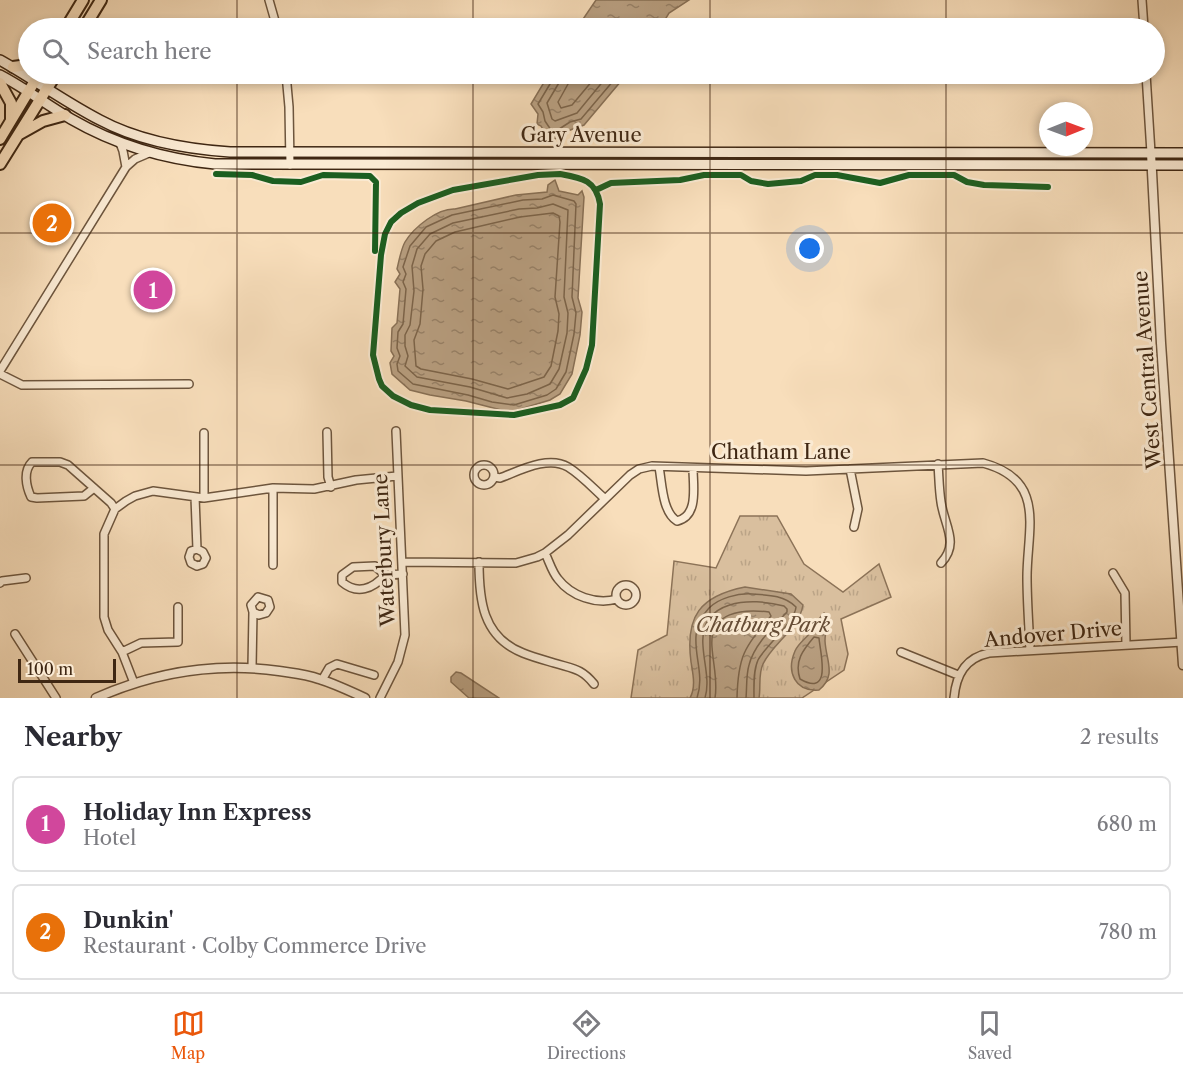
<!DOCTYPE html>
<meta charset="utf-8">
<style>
:root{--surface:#fff;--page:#f2f2f3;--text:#2b2b33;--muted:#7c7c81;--line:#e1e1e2;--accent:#ea580c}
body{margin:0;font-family:"Libre Caslon Text",serif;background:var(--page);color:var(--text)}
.compass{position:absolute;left:1039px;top:102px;width:54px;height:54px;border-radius:50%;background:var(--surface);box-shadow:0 3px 9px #0003;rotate:89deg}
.scale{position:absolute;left:18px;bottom:15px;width:98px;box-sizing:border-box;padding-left:6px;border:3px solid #3f2713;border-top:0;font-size:16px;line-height:21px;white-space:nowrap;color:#3f2713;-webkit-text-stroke:4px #faead3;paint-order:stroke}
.you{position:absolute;left:810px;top:249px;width:21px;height:21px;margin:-15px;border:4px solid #fff;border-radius:50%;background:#1a73e8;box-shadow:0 0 0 9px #1a73e833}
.badge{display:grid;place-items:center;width:39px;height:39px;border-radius:50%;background:var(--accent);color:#fff;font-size:20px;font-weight:700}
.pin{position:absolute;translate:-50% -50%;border:3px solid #fff;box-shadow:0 2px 6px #0006}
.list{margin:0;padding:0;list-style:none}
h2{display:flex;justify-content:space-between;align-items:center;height:78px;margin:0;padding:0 24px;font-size:26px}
h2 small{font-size:20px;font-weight:400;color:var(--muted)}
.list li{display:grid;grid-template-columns:39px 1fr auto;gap:18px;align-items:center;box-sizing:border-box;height:96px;margin:0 12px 12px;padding:0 12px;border:2px solid var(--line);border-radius:9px}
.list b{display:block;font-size:22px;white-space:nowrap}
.list p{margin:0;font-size:20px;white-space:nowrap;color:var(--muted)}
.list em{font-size:20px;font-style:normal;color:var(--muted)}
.icon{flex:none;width:33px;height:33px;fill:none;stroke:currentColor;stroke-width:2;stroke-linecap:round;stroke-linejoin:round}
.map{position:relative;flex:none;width:1183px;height:698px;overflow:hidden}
.search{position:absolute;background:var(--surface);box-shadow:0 3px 9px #0003;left:18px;right:18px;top:18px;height:66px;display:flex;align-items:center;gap:15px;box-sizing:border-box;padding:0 21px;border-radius:33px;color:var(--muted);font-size:22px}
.sheet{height:294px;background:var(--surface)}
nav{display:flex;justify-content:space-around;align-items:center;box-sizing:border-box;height:84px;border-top:2px solid var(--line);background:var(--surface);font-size:16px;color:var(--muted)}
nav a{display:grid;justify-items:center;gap:3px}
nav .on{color:var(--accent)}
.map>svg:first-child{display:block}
</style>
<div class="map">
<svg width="1183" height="698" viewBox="0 0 1183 698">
<defs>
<pattern id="grass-tufts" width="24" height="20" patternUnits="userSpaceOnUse" patternTransform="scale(1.5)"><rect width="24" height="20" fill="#d9bf9e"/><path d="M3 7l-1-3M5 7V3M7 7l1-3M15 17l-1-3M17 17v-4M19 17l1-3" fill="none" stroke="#bba487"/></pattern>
<pattern id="water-ripples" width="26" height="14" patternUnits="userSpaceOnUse" patternTransform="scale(1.5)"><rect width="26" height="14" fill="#b9a082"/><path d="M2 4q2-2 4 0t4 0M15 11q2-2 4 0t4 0" fill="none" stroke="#988269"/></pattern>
</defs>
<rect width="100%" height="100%" fill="#f8debb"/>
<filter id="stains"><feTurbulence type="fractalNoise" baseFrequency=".00333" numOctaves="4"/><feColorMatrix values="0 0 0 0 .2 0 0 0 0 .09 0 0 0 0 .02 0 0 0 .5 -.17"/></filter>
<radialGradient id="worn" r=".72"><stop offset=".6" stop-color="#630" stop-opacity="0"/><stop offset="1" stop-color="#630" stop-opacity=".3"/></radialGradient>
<path fill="url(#grass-tufts)" stroke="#8c7358" stroke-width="1.5" d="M376 157H610V161L325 160Z
M616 157H690L704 160 616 161Z
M863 157H905L916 161 815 160Z
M740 516H777L804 564 843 592 879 564 891 597 841 619 848 654 844 670 802 698H631L638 650 667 635 674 561 716 568Z"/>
<path fill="url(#water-ripples)" stroke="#887056" stroke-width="1.5" d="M596 0H689L669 13 660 28H577Z
M549 74H627L584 125 562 133 553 141H550L541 126 537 124 538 114 531 104Z
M555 180 559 191 578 195 582 191 584 197 578 298 582 312 580 335 572 374 560 394 550 400 514 411H505L466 401 430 395 410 390 392 374 390 363 394 356 391 351 392 328 397 323 400 289 395 282 400 274 397 269C399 261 401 249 405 242 414 227 438 208 455 209L516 195 547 192 548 185Z
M745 587 791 594 803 605C799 629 773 643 763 664 758 674 761 687 759 698H690C696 687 693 674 691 662 685 616 700 596 745 587Z
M824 613 828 618C827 625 825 633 825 641 826 661 837 675 819 690 795 692 786 672 795 651 798 644 805 639 810 633 815 626 818 619 824 613Z
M456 672 461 673 499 698H469L451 682V677Z"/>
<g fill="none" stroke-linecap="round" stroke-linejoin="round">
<path stroke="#7c644a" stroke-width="1.5" d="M553 74V79L538 104 543 112 545 121 553 133 570 122 581 119 619 74
M561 74 560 81 547 103 552 119 555 121 577 113 609 74
M570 74 568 84 558 102 561 108 572 105 598 74
M553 195 574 201 576 204 572 297 576 313 574 334 566 372 556 389 547 395 514 405 492 402 468 395 413 384 398 371 397 364 400 356 397 348 398 332 403 324 406 289 403 282 406 274 403 267 410 246 426 227 452 215 523 200 542 199Z
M553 204 568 210 564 297 568 313 567 333 559 369 550 384 527 394 507 398 470 387 417 377 405 366 408 356 405 346V335L410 325 414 291 412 266 417 249 430 234 453 223 519 209 537 208Z
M553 213 559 216 560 222 555 297 559 314 558 331 551 366 544 377 508 389 472 379 421 369 416 366 414 340 420 324 423 289 421 266 425 254 436 241 455 232 520 217Z
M814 637 819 638C820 652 833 698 800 679 794 661 803 650 814 637Z
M697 698C708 666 681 638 709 608 719 598 738 593 752 594 768 595 784 595 796 607 795 622 766 645 758 660 753 671 754 686 754 698
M705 698C710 681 704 664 703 646 699 599 751 597 784 606L787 609V612C773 627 754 645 749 665 746 675 747 687 746 698
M715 698C718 681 713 664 712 647 709 611 743 609 769 612L771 616C744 648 738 656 737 698"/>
<g stroke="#6d553d" stroke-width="10">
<path id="minor" d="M269 0 277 28
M1142 0 1144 28
M286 74 289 107 290 165
M1146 74 1151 153
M120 143 123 151 126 167
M0 371 126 167 135 159 149 153
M0 374 22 385 189 384
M327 432 328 477 331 487
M204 433V498
M938 464C939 477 939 489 941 502 944 525 960 543 941 563
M474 475a10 10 0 1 1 20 0a10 10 0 1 1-20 0Z
M659 467C662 482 662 512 677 521 699 516 693 486 693 468
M850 469 858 509 854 527
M495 477 500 478C519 471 548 455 568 467 581 475 593 488 604 498
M94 488 84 496 37 498 31 497C26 486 23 471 32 462H60L68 465 111 503 115 509
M273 488V565
M195 497 197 549 203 552 206 558 203 564 197 566 191 563 189 557 191 551 197 549
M545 553C549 561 552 572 558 579 571 596 596 605 617 599
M402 562 516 563 537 557 545 553 568 535 630 475 639 469 652 466 806 471 983 463C1047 480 1027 529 1027 577 1027 601 1029 626 1030 650
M479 562C479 599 482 637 523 653 533 657 544 660 554 663 573 669 581 668 594 684
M1113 573 1125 593 1126 645
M385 575C373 589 357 595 342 582V575L353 567 375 566 385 575 403 574
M0 583 2 581 26 578
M616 595a10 10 0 1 1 20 0a10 10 0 1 1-20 0Z
M15 634 56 698
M122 652 141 643 178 642V607
M901 652 958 675
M252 667 253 612 251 605 258 597 268 600 270 607 266 613 259 615 253 612
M322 680 329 668 337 664 374 675
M134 683 122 652 108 630 104 617V534L115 509 126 501 135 496 153 491 204 498 273 488 314 489 356 480 397 476
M380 698 398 662 405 635 396 431
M954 698C956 675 965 658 989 653L1183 642"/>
</g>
<g stroke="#6d553d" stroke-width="11">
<path id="tertiary" d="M1151 153 1161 343 1183 665
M96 698C155 672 215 662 279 671 292 673 306 674 319 679 335 684 350 691 365 698"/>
</g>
<g stroke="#3f2713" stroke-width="12">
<path id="secondary" d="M0 60C34 79 65 102 100 120 139 141 186 149 230 152L1183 153
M0 75C25 88 47 105 71 119 116 145 163 159 215 164L1183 165"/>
</g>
<g stroke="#3f2713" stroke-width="14">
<path id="primary" d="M66 28 83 0
M84 28 101 0
M13 67 28 65
M0 83 11 103V119
M18 135 43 121 65 115
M0 139 39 74
M0 164 56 74"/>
</g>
<use href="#minor" stroke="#faead3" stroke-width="7"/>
<use href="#tertiary" stroke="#faead3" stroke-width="8"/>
<use href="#secondary" stroke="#faead3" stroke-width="9"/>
<use href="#primary" stroke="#f8debb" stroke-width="10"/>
<g stroke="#faead3" stroke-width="10">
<path id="cycleway" d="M216 174 252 175 273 181 301 182 323 175 370 176 376 182 375 251
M560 174C582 178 596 180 600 204L592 345 586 369 573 398 560 405 514 415 430 410 411 405 393 396 382 386 379 379 373 355 381 255 385 234 391 222 401 213 418 203 453 190 538 175Z
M596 190 611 183 680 180 704 175H741L751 181 768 184 801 181 815 175H837L880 183 909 175H954L967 182 984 185 1048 187"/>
</g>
<use href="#cycleway" stroke="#1b5e20" stroke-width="6"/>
</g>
<path fill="none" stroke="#3f2713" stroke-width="1.5" stroke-opacity="0.55" d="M237 0V28M473 0V28M710 0V28M946 0V28M237 74V698M473 74V698M710 74V698M946 74V698M0 233H1183M0 465H1183"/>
<g text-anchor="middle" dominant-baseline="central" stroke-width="6" stroke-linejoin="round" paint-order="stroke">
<g font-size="20" fill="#3f2713" stroke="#faead3">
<text x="581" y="135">Gary Avenue</text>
<text transform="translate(1147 370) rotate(-94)">West Central Avenue</text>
<text x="781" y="452">Chatham Lane</text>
<text transform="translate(384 550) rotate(-93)">Waterbury Lane</text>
<text transform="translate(1053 634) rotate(-5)">Andover Drive</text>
</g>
<g font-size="20" font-style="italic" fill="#664d36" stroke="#faead3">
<text x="763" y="625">Chatburg Park</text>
</g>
</g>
<rect width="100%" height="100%" filter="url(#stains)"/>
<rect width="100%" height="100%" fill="url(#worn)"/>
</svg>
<svg class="compass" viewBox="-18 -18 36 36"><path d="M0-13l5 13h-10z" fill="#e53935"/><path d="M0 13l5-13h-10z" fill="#7c7c81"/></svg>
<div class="scale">100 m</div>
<div class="you"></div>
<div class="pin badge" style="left:153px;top:290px;background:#d1479c">1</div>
<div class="pin badge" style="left:52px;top:223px;background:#e8710a">2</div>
<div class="search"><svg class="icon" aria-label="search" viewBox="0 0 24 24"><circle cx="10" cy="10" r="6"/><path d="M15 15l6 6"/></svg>Search here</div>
</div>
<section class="sheet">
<h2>Nearby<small>2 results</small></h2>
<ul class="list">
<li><span class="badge" style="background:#d1479c">1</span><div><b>Holiday Inn Express</b><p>Hotel</p></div><em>680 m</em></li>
<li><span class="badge" style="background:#e8710a">2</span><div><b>Dunkin'</b><p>Restaurant · Colby Commerce Drive</p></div><em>780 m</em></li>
</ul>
</section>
<nav>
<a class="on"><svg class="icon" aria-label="map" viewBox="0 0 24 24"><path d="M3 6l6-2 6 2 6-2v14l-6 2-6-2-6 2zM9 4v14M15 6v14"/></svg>Map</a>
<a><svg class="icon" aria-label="directions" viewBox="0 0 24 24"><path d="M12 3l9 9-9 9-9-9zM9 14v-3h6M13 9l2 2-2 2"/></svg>Directions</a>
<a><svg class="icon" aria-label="saved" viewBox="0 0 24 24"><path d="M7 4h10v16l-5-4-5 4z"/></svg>Saved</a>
</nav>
